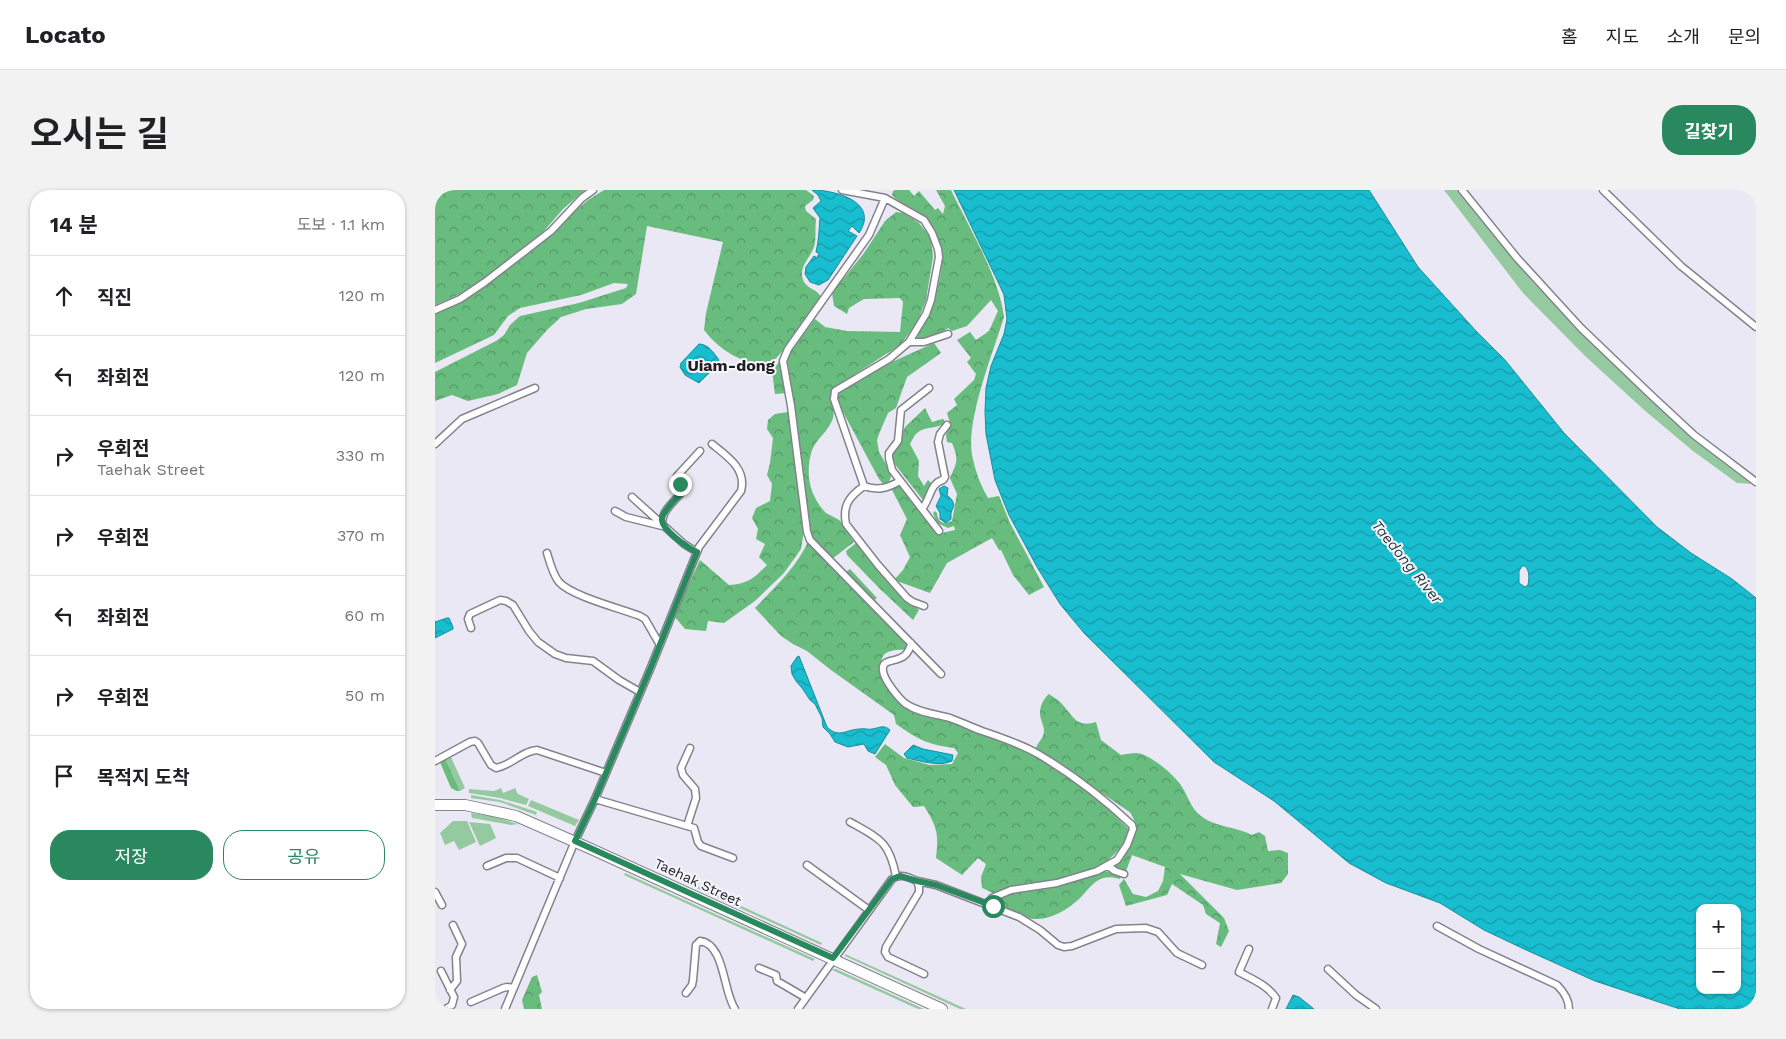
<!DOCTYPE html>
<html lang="ko">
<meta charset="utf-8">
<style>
:root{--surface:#fff;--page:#f2f2f2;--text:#202124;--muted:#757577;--line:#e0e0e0;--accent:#2a885f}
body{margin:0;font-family:"Work Sans","Noto Sans KR",sans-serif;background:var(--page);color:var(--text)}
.controls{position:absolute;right:15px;bottom:15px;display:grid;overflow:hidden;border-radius:10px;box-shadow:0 1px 4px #0004}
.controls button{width:45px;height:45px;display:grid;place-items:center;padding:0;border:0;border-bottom:1px solid var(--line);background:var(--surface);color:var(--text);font:25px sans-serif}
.stop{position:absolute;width:15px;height:15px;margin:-11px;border:4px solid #2a885f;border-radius:50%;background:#fff}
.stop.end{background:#2a885f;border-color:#fff;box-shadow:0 1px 5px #0008}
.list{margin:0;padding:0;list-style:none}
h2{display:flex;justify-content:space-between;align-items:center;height:65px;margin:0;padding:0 20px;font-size:21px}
h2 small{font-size:16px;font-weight:400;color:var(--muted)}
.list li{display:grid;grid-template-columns:32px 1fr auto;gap:15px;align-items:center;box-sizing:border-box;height:80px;padding:0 20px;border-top:1px solid var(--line)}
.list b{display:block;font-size:19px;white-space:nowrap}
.list p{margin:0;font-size:16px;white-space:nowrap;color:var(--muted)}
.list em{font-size:16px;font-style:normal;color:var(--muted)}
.actions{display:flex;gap:10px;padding:15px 20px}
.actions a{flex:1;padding:11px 0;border:1px solid var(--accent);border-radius:20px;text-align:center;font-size:18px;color:var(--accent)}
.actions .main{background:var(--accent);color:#fff}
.icon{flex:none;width:28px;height:28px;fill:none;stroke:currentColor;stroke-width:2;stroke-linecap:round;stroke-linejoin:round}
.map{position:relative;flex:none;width:1321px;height:819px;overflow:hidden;border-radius:20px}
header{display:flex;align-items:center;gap:30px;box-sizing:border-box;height:70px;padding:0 25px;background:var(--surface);border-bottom:1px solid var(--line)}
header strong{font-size:24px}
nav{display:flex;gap:28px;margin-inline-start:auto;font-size:18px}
.intro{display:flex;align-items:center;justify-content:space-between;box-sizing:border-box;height:120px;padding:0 30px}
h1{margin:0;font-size:35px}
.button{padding:12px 22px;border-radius:20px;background:var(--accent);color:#fff;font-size:18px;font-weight:700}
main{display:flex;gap:30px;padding:0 30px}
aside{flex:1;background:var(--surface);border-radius:20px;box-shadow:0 1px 4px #0004}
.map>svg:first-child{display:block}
</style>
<header>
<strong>Locato</strong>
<nav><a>홈</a><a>지도</a><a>소개</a><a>문의</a></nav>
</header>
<div class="intro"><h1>오시는 길</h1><a class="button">길찾기</a></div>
<main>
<aside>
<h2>14 분<small>도보 · 1.1 km</small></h2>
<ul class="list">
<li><svg class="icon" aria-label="ahead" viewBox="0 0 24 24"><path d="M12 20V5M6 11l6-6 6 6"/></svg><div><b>직진</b></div><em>120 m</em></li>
<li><svg class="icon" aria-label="left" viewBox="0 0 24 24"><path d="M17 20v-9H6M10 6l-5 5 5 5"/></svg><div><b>좌회전</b></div><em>120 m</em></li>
<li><svg class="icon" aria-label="right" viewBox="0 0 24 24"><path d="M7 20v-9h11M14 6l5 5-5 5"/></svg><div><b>우회전</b><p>Taehak Street</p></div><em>330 m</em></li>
<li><svg class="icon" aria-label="right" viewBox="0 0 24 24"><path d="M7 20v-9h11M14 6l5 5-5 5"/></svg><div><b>우회전</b></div><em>370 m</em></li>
<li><svg class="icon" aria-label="left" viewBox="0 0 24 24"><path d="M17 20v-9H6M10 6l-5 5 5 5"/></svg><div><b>좌회전</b></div><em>60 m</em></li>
<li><svg class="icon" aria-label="right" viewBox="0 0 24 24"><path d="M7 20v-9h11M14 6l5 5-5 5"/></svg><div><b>우회전</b></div><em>50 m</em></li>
<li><svg class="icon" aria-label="arrive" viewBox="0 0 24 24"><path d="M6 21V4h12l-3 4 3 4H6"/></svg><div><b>목적지 도착</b></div></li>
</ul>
<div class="actions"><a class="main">저장</a><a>공유</a></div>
</aside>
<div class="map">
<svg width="1321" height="819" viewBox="0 0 1321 819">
<defs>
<pattern id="forest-crowns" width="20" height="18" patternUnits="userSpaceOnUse" patternTransform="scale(1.25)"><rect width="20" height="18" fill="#68bc7e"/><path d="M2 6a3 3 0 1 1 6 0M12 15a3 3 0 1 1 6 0" fill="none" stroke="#559867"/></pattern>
<pattern id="water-waves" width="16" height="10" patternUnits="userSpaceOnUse" patternTransform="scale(1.25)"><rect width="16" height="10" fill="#18becf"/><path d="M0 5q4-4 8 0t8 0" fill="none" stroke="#159aa8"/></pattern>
</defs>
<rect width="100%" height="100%" fill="#e9e8f4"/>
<path fill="#95caa0" d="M1009 0H1023L1097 91 1144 140 1215 209 1257 248 1318 294 1302 293 1258 261 1208 219 1149 165 1088 103Z
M15 565 30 598 25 601 10 568Z
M66 598 68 603 80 598 83 604 94 609 91 615 65 608 34 603V599L59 601Z
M36 605 65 610 102 622 101 625 65 612 36 608Z
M96 610 144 630 140 636 93 616Z
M36 623 57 626 83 634 76 635 37 628Z
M18 631H32L41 652 24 660 19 651 10 655 5 643Z
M34 632 55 634 61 648 45 656Z
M232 682 387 753 386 755 231 684Z
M190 683 380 769 378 771 189 685Z
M410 764 531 819H525L410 766Z
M399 779H401L489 819H483L397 780Z"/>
<path fill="url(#forest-crowns)" d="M0 0H150L128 19 109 41 47 90 23 105 0 115Z
M169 0H371L379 6 378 10 370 16 371 21 381 29C380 37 381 45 380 52 379 66 361 76 369 92 373 99 382 99 386 107L354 154 335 175C309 175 285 161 269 140L271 123 288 52 212 36 201 104 187 114 151 119 126 127 112 140 92 163 82 195 63 204 33 211 17 205 0 211V182L61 151 69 145 75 135 85 126 144 113 191 98 193 94 179 93 146 105 85 118 73 126 59 145 0 173V124L27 112 52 94 120 42 136 24 153 10Z
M460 0H474L479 6 484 1 500 20 503 18 508 24 510 16 501 0H516C534 38 564 86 569 127 558 163 531 229 537 265 540 280 545 294 553 308L564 306 575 333 609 397 594 405 578 385 566 360H564L557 348 512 373 495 403 459 390 468 380 475 367 465 345 472 329 457 300 459 297 467 296 502 342 507 343 520 340 519 336 513 338 502 333 498 323 500 321 502 323C503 333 509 335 517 331L522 304 515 288C522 272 524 270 517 253L512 252 511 245 515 233 512 223 522 215 519 209 539 190 541 184 532 172 536 168 522 150 535 142 541 150 554 141 563 121 556 110 532 136 517 141 513 138C504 144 494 151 483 149L482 145C501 112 521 63 492 29 482 18 467 16 457 5L458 1Z
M461 22 468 23 484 33 496 48 498 67 491 110 482 133 465 155 399 198C392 212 401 217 398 228 394 241 382 248 377 260 370 282 374 305 390 322 394 326 402 327 406 332 411 338 414 345 419 352L397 369 374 343 352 166 380 129 390 137 412 141 465 142 468 112 465 108 429 109 414 118 412 124 399 116 397 103 429 63 450 31Z
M499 153 506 163 472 187 461 218 453 223 444 244 442 250 444 262 454 279 456 287 453 294 449 295 444 289 401 209 403 203 406 199 448 176Z
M344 172 346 173 352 203 340 204 337 181Z
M490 218 497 232 508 229 511 233C502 239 490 236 482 243 479 245 477 251 475 254L484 271 483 286 489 296 493 290 497 294 491 310H488L458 272V265L470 237Z
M353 222 369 340 366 359 349 383 320 411 289 433 273 431 271 441 250 439 239 426 265 370 294 395C313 394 319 388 332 375L324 367 330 354 321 349 323 339 317 328 321 318 335 311 337 294 332 285 335 273 338 248 332 239 333 230 340 224Z
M373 352 470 451 472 460C428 457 452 489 463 510L602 565 653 600 694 639C686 671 653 684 623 690 613 692 602 692 592 694 583 695 566 704 558 703 555 702 550 699 547 698L546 687 551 674 543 668 527 685 501 668C504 643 502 637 489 616L478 617 460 595 451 575 440 567 450 554 469 568 495 575 517 574 523 563 519 558C491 554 484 550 461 534L459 525 396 480 372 461 358 454 346 446 320 418C339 398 361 378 373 352Z
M421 353C441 377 459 402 484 420L478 430 445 399 412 365 411 361Z
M415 379 442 408 438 411 411 382Z
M614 504C618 507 624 510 627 514 639 527 641 538 661 532L666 550 686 565C691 564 697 563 701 563 714 563 741 586 747 597 753 606 756 619 766 626 780 637 802 637 817 645L824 642 830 646 833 661 845 660 853 663V684L846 693 802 700 745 684 789 728 794 741 786 757 781 754 785 733 771 724 768 715 737 694 732 705 691 716 684 695 689 689 698 704 711 707 723 701 728 691 730 677 697 665 691 681 685 680 678 675 694 655 702 637 696 623 601 558C603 552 609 548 609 541 609 537 607 533 606 529 603 520 607 510 614 504Z
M10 568 25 601H22L16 598 4 570Z
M670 681 686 686 685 689C663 682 657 696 644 709 633 720 614 730 599 729 590 729 572 718 563 714L561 708 576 701Z
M102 785 107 802 104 805 107 819H89L87 810 97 787Z"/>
<path fill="url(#water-waves)" stroke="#1a8e9b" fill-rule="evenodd" d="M377 0C400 0 445 12 424 43L417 36 413 41 422 46 393 90 384 95 375 92 370 84 371 77 379 66 382 68 384 63 381 62C384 50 384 39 385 28L378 18 386 11 383 5Z
M519 0H934L983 77 1041 141 1070 170 1129 243 1222 337 1256 363 1297 389 1321 408V819H1245L1160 791 1089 759 1049 740 1005 713 951 693 914 673 839 611 779 572 649 443 625 414 602 377 574 325 560 290 551 244 550 222 551 198 556 176 569 144 572 129 569 105 564 94ZM1087 376H1090C1095 381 1094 389 1093 395L1090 397 1084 393V381ZM1265 718H1302V800H1265Z
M264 154C273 154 279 163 284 170L281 176 264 193 250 185 245 177 246 173Z
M509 296 513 298 512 305 517 310 519 315 516 323V329L511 333 505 329V323L501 316 506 306 504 299Z
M12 428H14L18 437V439L0 448V432Z
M364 466 392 537C404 549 412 539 425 539 429 538 434 540 437 539 445 538 448 534 455 540L440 564 433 561 429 554 413 557 400 552 395 544 388 537 387 528 380 514 375 510 367 498 361 491 357 484 356 476 362 467Z
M478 555 488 559 518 565 517 571C505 577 485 571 472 568L469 564Z
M858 805 864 807 879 819H851Z"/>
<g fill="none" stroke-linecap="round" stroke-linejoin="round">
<g stroke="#83828d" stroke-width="9">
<path id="street" d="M407 0 450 8 489 30 497 43 503 59 504 67 496 110 491 124 474 152 454 169 405 198 400 201 399 209 429 296C415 306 407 315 411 334L443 375 472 408 478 412 489 416
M1027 0 1082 68 1146 138 1217 206 1259 245 1321 292
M1168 0 1246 76 1321 137
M450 8 434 45 353 159 348 171 356 216 372 342 375 350 506 484
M0 120 25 109 50 92 116 41 147 8 158 0
M474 152H489L513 144
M494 198 466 220 463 251 454 263V268L457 280 504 341
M0 254 27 229 100 198
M429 296C443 301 453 298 465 291
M197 307 249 354 262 362
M487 319C496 308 495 293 508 290L510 287 503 252 505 244 512 235
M180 321 191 327 227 336
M228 336C224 323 238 313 246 303L248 299 242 289V286L265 261
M112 363C115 373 118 385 124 392 136 406 187 419 205 426L210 429 225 455
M36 438 33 429 35 424 65 410 71 411 78 415 94 441 103 452 120 464 131 468 158 471 184 490 205 502
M476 453C472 478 445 464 448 481 449 490 464 509 471 514 484 523 501 524 515 528 526 532 536 537 547 541 565 547 586 554 603 564 637 584 668 608 697 635L698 639 692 655 682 670 662 681 622 693 576 700 557 708 555 715
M0 571 35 552 40 551 43 553 56 575 61 578C77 575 87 561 102 560L171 583
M160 609 259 638 263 652 266 656 298 668
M415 632C445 649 454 651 461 686
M252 636 261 608 260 599 248 585 246 578 255 558
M372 675 434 720
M52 676 71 668H82L125 688
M673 676 680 681 689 684
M482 691 501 695 584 727 605 740 623 755 629 757 637 756 681 739 711 738 723 742 742 763 767 775
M0 702 7 715
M1002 736 1044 759 1122 795C1129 802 1134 809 1134 819
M814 759 804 782C817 789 832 795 841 808L837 819
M324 778 341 785 342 791 371 808
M893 779 921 805 941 819
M6 781 19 807 17 815 11 819
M15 800 22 791 21 767 27 754 18 735
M251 803 257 795 258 790 261 755 265 751C290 754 288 802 300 819
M36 812 68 798 72 797 79 798
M70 819 140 651 160 609 216 477 264 357 306 301C312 279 292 266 277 254
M363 819 457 689C465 683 473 687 482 691L484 697V702L451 757 450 762 453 767 489 784"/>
</g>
<g stroke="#83828d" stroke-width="12">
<path id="primary" d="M0 615H30L81 626 154 658 507 819"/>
</g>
<use href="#street" stroke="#fff" stroke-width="6"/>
<use href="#primary" stroke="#fff" stroke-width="10"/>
</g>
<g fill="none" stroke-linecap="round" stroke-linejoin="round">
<path stroke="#2a885f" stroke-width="6" d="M245 294 248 299 246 303C240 310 229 320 227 328 225 339 253 358 262 362L216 477 160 609 140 651 398 768 457 689 465 686 482 691 501 695 558 716"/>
</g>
<g text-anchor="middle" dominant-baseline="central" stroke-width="4" stroke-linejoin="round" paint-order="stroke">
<g font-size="14" fill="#1e1d21" stroke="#f7f6fd">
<text transform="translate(263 692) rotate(25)">Taehak Street</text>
</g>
<g font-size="15" font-style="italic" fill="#223a3d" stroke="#f7f6fd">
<text transform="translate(972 372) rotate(51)">Taedong River</text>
</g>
<g font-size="16" font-weight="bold" fill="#1e1d21" stroke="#f7f6fd">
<text x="296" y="175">Uiam-dong</text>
</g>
</g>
</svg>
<div class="controls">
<button>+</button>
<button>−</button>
</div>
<div class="stop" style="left:558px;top:716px"></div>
<div class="stop end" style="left:245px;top:294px"></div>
</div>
</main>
